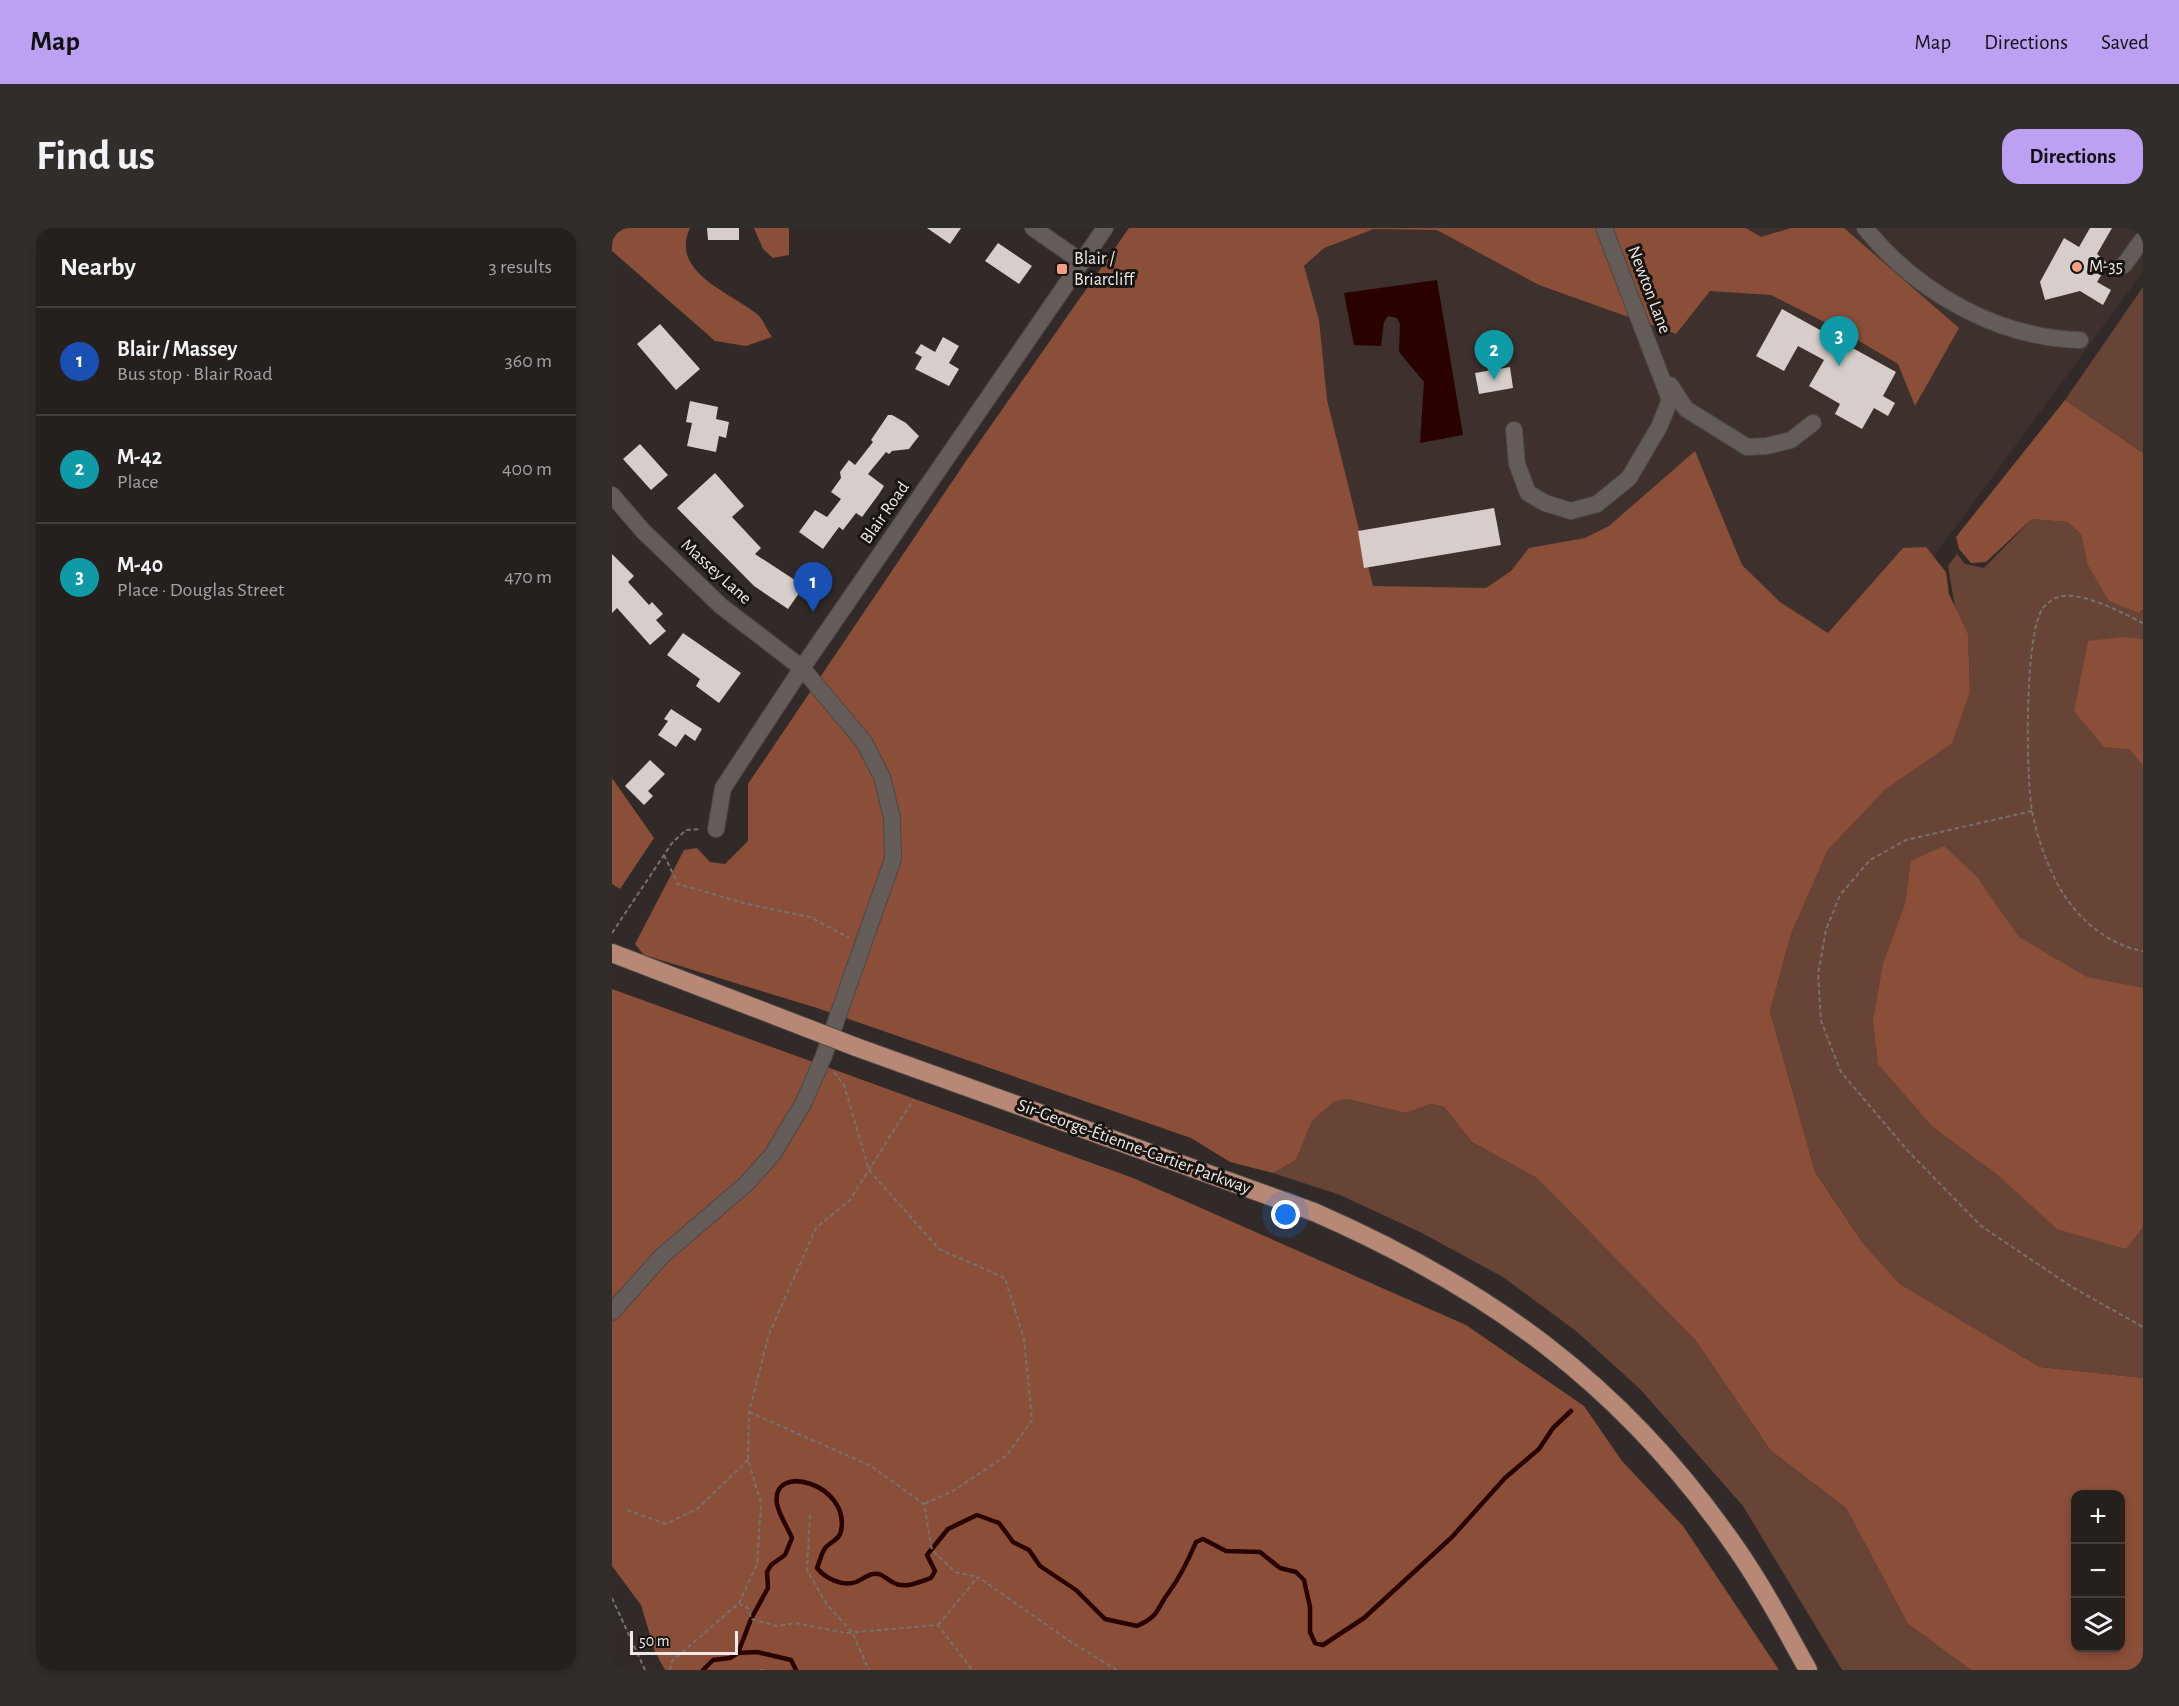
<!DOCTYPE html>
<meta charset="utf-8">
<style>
:root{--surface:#25201e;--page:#312d2b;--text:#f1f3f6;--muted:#a3a3a4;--line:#423e3c;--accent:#bca0f2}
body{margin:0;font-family:"Alegreya Sans",sans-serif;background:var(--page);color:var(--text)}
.controls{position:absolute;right:18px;bottom:18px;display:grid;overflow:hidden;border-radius:12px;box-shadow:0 3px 9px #0003}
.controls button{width:54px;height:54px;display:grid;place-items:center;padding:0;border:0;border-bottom:2px solid var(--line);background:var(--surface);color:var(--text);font:30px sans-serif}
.scale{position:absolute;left:18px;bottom:15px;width:108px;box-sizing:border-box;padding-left:6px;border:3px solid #eee9e8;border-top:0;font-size:16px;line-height:21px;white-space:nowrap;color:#eee9e8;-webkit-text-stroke:4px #171412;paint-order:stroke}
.you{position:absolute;left:674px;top:987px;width:21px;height:21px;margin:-15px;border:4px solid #fff;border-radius:50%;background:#1a73e8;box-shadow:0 0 0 9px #1a73e833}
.badge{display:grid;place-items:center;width:39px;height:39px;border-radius:50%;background:var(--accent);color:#fff;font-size:20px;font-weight:700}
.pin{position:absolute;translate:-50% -50px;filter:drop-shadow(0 2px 3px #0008)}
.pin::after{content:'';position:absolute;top:32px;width:21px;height:18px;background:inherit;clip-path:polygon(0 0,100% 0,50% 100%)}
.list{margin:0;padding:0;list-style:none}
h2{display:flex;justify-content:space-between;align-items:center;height:78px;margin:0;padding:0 24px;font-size:26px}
h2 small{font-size:20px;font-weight:400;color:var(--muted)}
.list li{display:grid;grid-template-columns:39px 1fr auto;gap:18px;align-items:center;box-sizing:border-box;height:108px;padding:0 24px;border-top:2px solid var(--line)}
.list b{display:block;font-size:22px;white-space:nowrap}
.list p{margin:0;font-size:20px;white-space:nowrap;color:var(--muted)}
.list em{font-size:20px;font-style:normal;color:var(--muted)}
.icon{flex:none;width:33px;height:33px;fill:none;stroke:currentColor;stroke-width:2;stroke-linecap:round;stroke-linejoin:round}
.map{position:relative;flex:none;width:1531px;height:1442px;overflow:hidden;border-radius:18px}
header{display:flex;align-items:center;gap:36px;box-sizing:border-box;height:84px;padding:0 30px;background:var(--accent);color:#111}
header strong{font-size:28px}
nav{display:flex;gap:33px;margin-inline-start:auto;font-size:21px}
.intro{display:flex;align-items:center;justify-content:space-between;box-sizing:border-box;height:144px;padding:0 36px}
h1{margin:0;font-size:42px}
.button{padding:15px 27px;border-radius:18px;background:var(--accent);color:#111;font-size:21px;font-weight:700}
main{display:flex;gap:36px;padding:0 36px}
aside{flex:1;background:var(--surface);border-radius:18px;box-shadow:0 3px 9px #0003}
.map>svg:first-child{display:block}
</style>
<header>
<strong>Map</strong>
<nav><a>Map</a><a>Directions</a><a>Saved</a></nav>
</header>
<div class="intro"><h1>Find us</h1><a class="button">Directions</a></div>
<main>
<aside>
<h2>Nearby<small>3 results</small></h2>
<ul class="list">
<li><span class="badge" style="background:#1a4fb4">1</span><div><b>Blair / Massey</b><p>Bus stop · Blair Road</p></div><em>360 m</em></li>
<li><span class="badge" style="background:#0f9aa8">2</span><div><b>M-42</b><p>Place</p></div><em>400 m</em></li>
<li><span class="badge" style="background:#0f9aa8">3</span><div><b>M-40</b><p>Place · Douglas Street</p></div><em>470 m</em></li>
</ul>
</aside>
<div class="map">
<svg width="1531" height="1442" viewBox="0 0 1531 1442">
<rect width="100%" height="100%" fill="#312a28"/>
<path fill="#3e302c" d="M528 0H1531V44L945 841Z"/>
<path fill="#684437" d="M1531 59V225L1453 172Z
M1420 291 1455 294 1469 306 1475 335 1527 385 1531 381V1150L1428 1139 1288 1056 1250 1014 1203 944 1158 783 1179 706 1216 622 1273 562 1340 514 1358 463 1356 406 1344 385 1336 338 1345 326 1353 336 1372 340Z
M735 871 794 885 819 876 832 879 860 914 925 950 1084 1113 1159 1223 1234 1280 1296 1396 1359 1442H1230L1131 1278 1028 1161 964 1103 891 1049 810 1005 728 967 661 945 684 932 700 893 722 874Z"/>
<path fill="#8b4e38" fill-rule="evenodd" d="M0 0H78C57 44 119 65 145 86 151 91 155 102 160 109L134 118 103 113 0 23Z
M142 0H177V27L161 30 151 21Z
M517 0H1134L1149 9 1179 0H1232L1347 100 1303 178 1286 136 1232 104 1159 67 1098 63 1064 106 927 57 825 2 762 1 712 20 692 38 707 92 715 172 761 358 874 360 899 343 917 320 973 310 997 298 1083 223 1130 337 1168 374 1216 405 1291 320 1314 319 1334 344 1337 366 1356 406 1358 464 1340 515 1273 562 1216 622 1179 706 1158 783 1203 944 1250 1014 1288 1056 1428 1139 1531 1150V1442H1359L1296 1396 1234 1280 1159 1223 1084 1113 925 950 860 914 832 879 819 876 794 885 735 871 722 874 700 893 684 932 661 945 618 934 579 910 205 780 32 727 23 716 72 622 85 620 98 634 113 636 136 613V556L354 233ZM1464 1266H1508V1420H1464Z
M1453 172 1531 225V381L1527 385 1497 373 1475 335 1469 306 1455 294 1420 291 1374 334 1359 335 1347 321 1344 309Z
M1510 409 1531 411V537L1517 521 1492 519 1462 483 1476 413Z
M0 550 42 610 8 661 0 656Z
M1332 618 1365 649 1407 709 1475 749 1531 760V999L1514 1021 1445 1001 1386 947 1321 899 1266 836 1261 793 1271 736 1293 676 1299 633Z
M0 761 521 950 854 1097 972 1178 1010 1233 1071 1298 1167 1442H53L43 1424 29 1377 0 1338Z"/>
<path fill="#290200" d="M825 52 851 207 808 215 812 154 787 124 788 96 785 90 776 88 772 94 769 118 742 117 732 65Z"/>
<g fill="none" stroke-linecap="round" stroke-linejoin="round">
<path stroke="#290200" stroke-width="4.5" d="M126 1425 145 1424 179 1432 184 1442
M91 1442 101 1432 118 1430 126 1425 139 1391 156 1360 155 1344 159 1337 173 1327 180 1310C176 1300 167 1287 165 1276 158 1233 239 1256 229 1303 228 1311 220 1313 214 1319 209 1325 208 1333 205 1340 213 1350 230 1359 244 1354 249 1352 255 1347 261 1346 270 1344 275 1352 282 1355 293 1361 308 1354 319 1350L323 1343 315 1327 336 1301 365 1287 387 1295 401 1314 417 1322 428 1338 464 1362 493 1391 525 1398C548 1388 544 1381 557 1364 569 1348 576 1333 584 1314L591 1311 614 1323 648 1324 668 1340 684 1344 692 1352 698 1379V1404L703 1415 711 1417 752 1390 840 1309 893 1250 927 1221 941 1200 959 1183"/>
</g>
<path fill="#d7cecb" d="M95 0H127V12H96Z
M315 0H349L338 16Z
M1478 0H1500L1485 26 1496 36 1485 54 1499 62 1491 77 1468 63 1433 72 1428 54 1452 10 1467 19Z
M386 15 420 38 407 56 373 33Z
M1170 81 1284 144 1271 168 1283 175 1276 188 1262 180 1250 201 1223 186 1228 176 1197 158 1212 132 1186 118 1172 143 1144 128Z
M48 96 88 141 64 162 25 116Z
M331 109 347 118 337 135 347 141 337 158 303 141 310 129 303 125 309 116 323 124Z
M898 139 901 160 867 166 863 145Z
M78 173 106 179 104 191 117 194 114 210 107 208 104 224 75 218 80 195 74 194Z
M276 187H280L294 195 307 208 297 221 280 223 277 226 274 224 256 246 272 258 267 266 250 289 244 285 231 302 227 299 211 321 187 304 203 282 215 289 229 271 219 264 229 250 228 244 237 232 243 237 261 214 259 212Z
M28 216 56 247 39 262 11 231Z
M103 245 132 278 120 289 149 320 143 326 192 358 176 381 142 358 65 280Z
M882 280 889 317 752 340 746 303Z
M0 326 22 348 16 354 37 377 40 374 51 386 44 392 54 403 38 417 5 380 0 385Z
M71 405 129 445 107 475 84 458 88 451 55 427Z
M59 481 90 501 83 513 73 506 64 519 46 507 56 493 52 491Z
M38 532 53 546 36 563 41 568 32 577 13 558Z"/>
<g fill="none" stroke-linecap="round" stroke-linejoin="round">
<g stroke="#4c4645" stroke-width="18">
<path id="minor" d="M421 0 470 34
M1253 0C1305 64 1385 110 1468 112
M1512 37 1531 11
M1058 157 1074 181 1135 219 1155 218 1179 212 1201 195
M902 202 905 236 916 265 933 275 959 283 985 276 1017 250 1047 199 1058 172 992 0
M0 267 31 303 109 378 190 440 252 514 270 549 280 590 281 631 211 830 191 876 160 927 134 956 50 1028 0 1084
M104 601 111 560 190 440 493 0"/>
</g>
<g stroke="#4c4645" stroke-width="20">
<path id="major" d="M0 725 195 800
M244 819 702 984C878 1061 1011 1157 1122 1317 1150 1357 1173 1400 1196 1442"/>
</g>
<path stroke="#77716f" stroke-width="2" stroke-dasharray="4.5 3" stroke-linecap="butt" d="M1531 395C1510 385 1469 362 1446 369 1442 370 1433 377 1431 380 1412 407 1414 547 1420 583 1424 604 1432 628 1441 647 1458 684 1491 716 1531 723
M1420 583 1294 612 1258 632 1228 667 1214 702 1206 746 1209 793 1229 844 1296 923 1369 998 1460 1059 1531 1099
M52 627 66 656 135 676 198 689 237 710
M0 705 60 615 74 602 88 601
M222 844 232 857 257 942 327 1021 393 1050 412 1111 420 1192 395 1227 341 1263 312 1276
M137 1184 259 1238 312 1276 320 1322 343 1344 366 1349
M15 1282 54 1296 85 1281 136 1232
M198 1287 195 1342 215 1377 240 1404 257 1442
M0 1370 33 1442
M127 1375 137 1381 139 1391 165 1398 183 1395 234 1405 326 1397 360 1442
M326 1397 366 1349 459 1414 505 1442
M58 1442 60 1433 127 1375 145 1336 149 1275 136 1232 137 1184 157 1106 204 1000 238 972 301 872
M147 1442H151"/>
<use href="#minor" stroke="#645c59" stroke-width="16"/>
<use href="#major" stroke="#b88876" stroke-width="18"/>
<g stroke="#4c4645" stroke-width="20" stroke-linecap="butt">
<path id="major-bridge" d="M195 800 244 819"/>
</g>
<use href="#major-bridge" stroke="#b88876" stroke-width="18"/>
</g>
<g fill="#f2a081" stroke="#171412" stroke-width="2">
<circle cx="1465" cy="39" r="6"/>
<rect x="444" y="35" width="12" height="12" rx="3"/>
</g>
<g text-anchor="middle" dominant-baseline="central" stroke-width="6" stroke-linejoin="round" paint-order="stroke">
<g font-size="18" fill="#eee9e8" stroke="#171412" text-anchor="start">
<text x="462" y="31">Blair /<tspan x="462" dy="21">Briarcliff</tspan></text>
<text x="1477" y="39">M-35</text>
</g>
<g font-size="18" fill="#eee9e8" stroke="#171412">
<text transform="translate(1037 62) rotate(69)">Newton Lane</text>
<text transform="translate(273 285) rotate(-55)">Blair Road</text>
<text transform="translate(104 344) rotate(42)">Massey Lane</text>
<text transform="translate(522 919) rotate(20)">Sir-George-Étienne-Cartier Parkway</text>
</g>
</g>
</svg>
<div class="controls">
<button>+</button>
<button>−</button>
<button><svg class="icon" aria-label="layers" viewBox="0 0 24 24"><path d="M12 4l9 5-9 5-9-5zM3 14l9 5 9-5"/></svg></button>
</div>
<div class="scale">50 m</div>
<div class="you"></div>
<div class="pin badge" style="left:201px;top:384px;background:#1a4fb4">1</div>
<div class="pin badge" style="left:882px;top:152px;background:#0f9aa8">2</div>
<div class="pin badge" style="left:1227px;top:138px;background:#0f9aa8">3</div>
</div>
</main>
